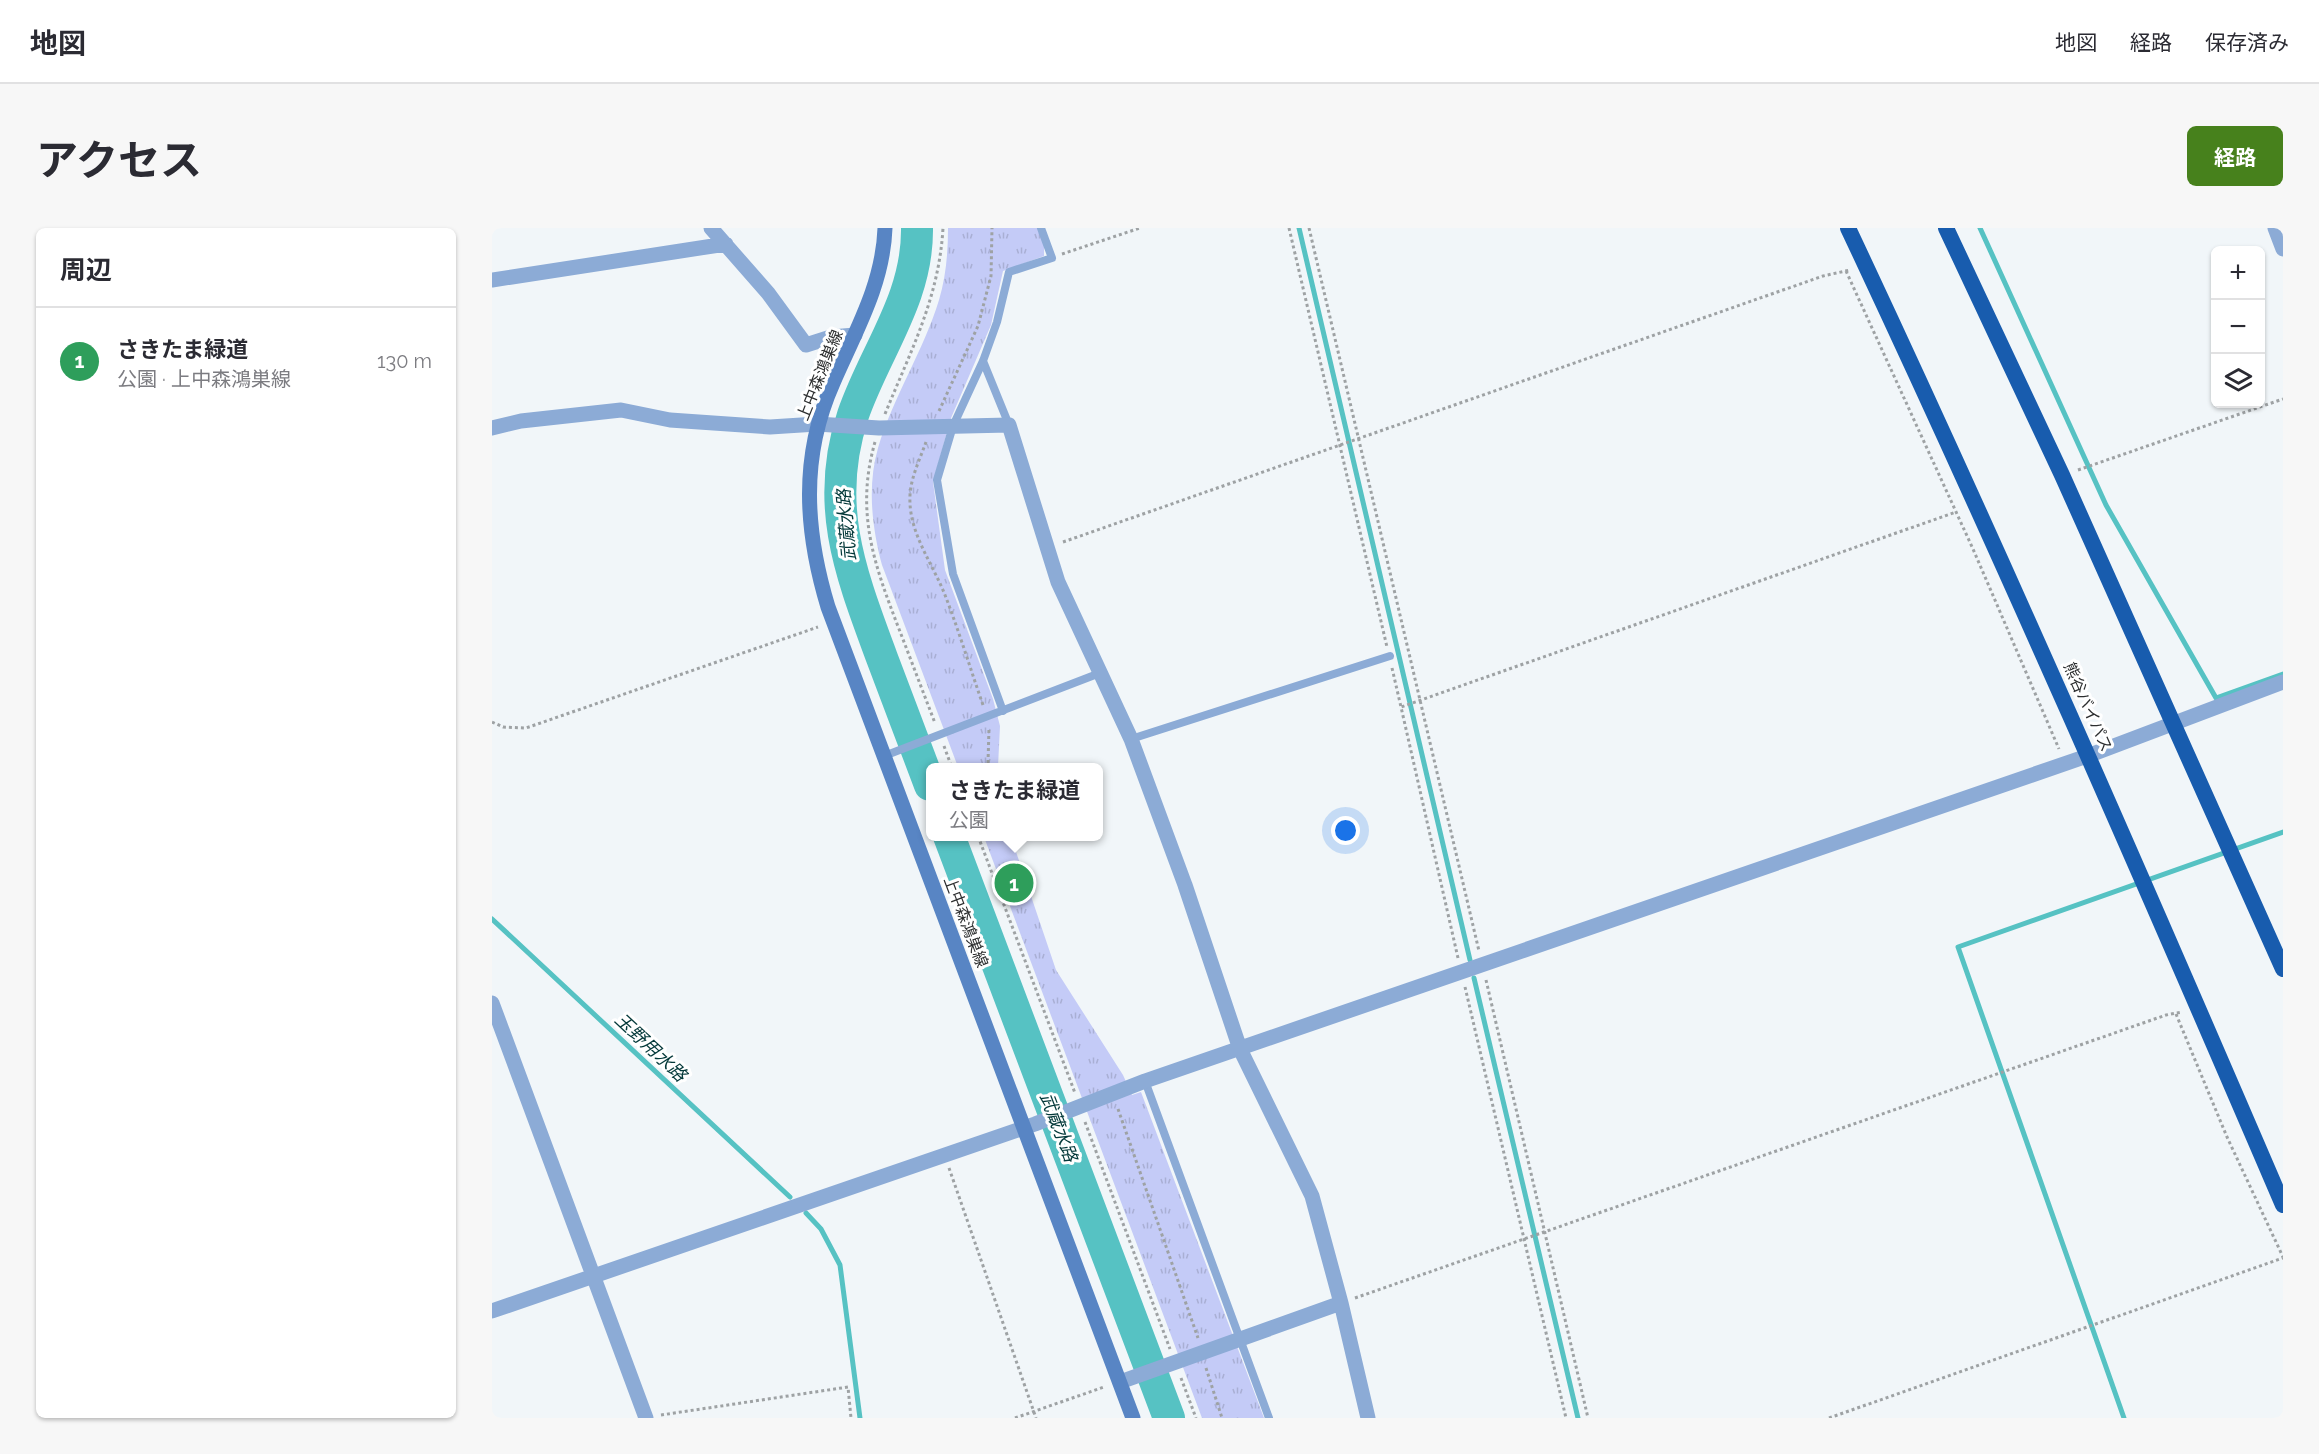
<!DOCTYPE html>
<html lang="ja">
<meta charset="utf-8">
<style>
:root{--surface:#fff;--page:#f7f7f7;--text:#2b2b33;--muted:#7c7c81;--line:#e1e1e2;--accent:#47811c}
body{margin:0;font-family:Raleway,"Noto Sans JP",sans-serif;background:var(--page);color:var(--text)}
.controls{position:absolute;right:18px;top:18px;display:grid;overflow:hidden;border-radius:9px;box-shadow:0 2px 4px #0004}
.controls button{width:54px;height:54px;display:grid;place-items:center;padding:0;border:0;border-bottom:2px solid var(--line);background:var(--surface);color:var(--text);font:30px sans-serif}
.you{position:absolute;left:854px;top:603px;width:21px;height:21px;margin:-15px;border:4px solid #fff;border-radius:50%;background:#1a73e8;box-shadow:0 0 0 9px #1a73e833}
.badge{display:grid;place-items:center;width:39px;height:39px;border-radius:50%;background:var(--accent);color:#fff;font-size:20px;font-weight:700}
.pin{position:absolute;translate:-50% -50%;border:3px solid #fff;box-shadow:0 2px 6px #0006}
.popup{position:absolute;left:434px;top:535px;width:177px;height:78px;box-sizing:border-box;display:grid;place-content:center;border-radius:9px;background:var(--surface);filter:drop-shadow(0 2px 4px #0005);font-size:20px;white-space:nowrap;color:var(--muted)}
.popup b{font-size:22px;color:var(--text)}
.popup::after{content:'';position:absolute;left:50%;top:100%;margin-left:-12px;border:12px solid transparent;border-top-color:var(--surface)}
.list{margin:0;padding:0;list-style:none}
h2{display:flex;justify-content:space-between;align-items:center;height:78px;margin:0;padding:0 24px;font-size:26px}
h2 small{font-size:20px;font-weight:400;color:var(--muted)}
.list li{display:grid;grid-template-columns:39px 1fr auto;gap:18px;align-items:center;box-sizing:border-box;height:108px;padding:0 24px;border-top:2px solid var(--line)}
.list b{display:block;font-size:22px;white-space:nowrap}
.list p{margin:0;font-size:20px;white-space:nowrap;color:var(--muted)}
.list em{font-size:20px;font-style:normal;color:var(--muted)}
.icon{flex:none;width:33px;height:33px;fill:none;stroke:currentColor;stroke-width:2;stroke-linecap:round;stroke-linejoin:round}
.map{position:relative;flex:none;width:1791px;height:1190px;overflow:hidden;border-radius:9px}
header{display:flex;align-items:center;gap:36px;box-sizing:border-box;height:84px;padding:0 30px;background:var(--surface);border-bottom:2px solid var(--line)}
header strong{font-size:28px}
nav{display:flex;gap:33px;margin-inline-start:auto;font-size:21px}
.intro{display:flex;align-items:center;justify-content:space-between;box-sizing:border-box;height:144px;padding:0 36px}
h1{margin:0;font-size:42px}
.button{padding:15px 27px;border-radius:9px;background:var(--accent);color:#fff;font-size:21px;font-weight:700}
main{display:flex;gap:36px;padding:0 36px}
aside{flex:1;background:var(--surface);border-radius:9px;box-shadow:0 2px 4px #0004}
.map>svg:first-child{display:block}
</style>
<header>
<strong>地図</strong>
<nav><a>地図</a><a>経路</a><a>保存済み</a></nav>
</header>
<div class="intro"><h1>アクセス</h1><a class="button">経路</a></div>
<main>
<aside>
<h2>周辺<small></small></h2>
<ul class="list">
<li><span class="badge" style="background:#2e9e5b">1</span><div><b>さきたま緑道</b><p>公園 · 上中森鴻巣線</p></div><em>130 m</em></li>
</ul>
</aside>
<div class="map">
<svg width="1791" height="1190" viewBox="0 0 1791 1190">
<defs>
<pattern id="grass-tufts" width="24" height="20" patternUnits="userSpaceOnUse" patternTransform="scale(1.5)"><rect width="24" height="20" fill="#c4cbf7"/><path d="M3 7l-1-3M5 7V3M7 7l1-3M15 17l-1-3M17 17v-4M19 17l1-3" fill="none" stroke="#a9afd4"/></pattern>
</defs>
<rect width="100%" height="100%" fill="#f1f6f9"/>
<path fill="url(#grass-tufts)" d="M456 0H546L552 16V28L511 43 499 97 459 190 441 254 453 342 501 471 508 498 506 539H466L390 337C380 300 375 258 386 220 401 169 432 122 447 72 454 49 456 24 456 0Z
M492 609H519L564 742 631 847 640 867 649 864 772 1190H710Z"/>
<g fill="none" stroke-linecap="round" stroke-linejoin="round">
<path stroke="#56c2c3" stroke-width="5" d="M807 0 978 732
M1488 0 1614 277 1724 470 1791 446
M0 691 298 969
M982 750 1086 1190
M314 985 329 1001 348 1037 368 1190
M1632 1190 1466 719 1791 604"/>
<path stroke="#56c2c3" stroke-width="32" d="M425 0C426 71 383 123 361 187 331 277 359 346 390 430 406 472 422 515 438 557
M457 608 677 1190"/>
<path stroke="#9ea2a4" stroke-width="3" stroke-dasharray="3 3" stroke-linecap="butt" d="M797 0 895 419
M817 0 987 723
M570 26 648 0
M1354 43 1481 321 1567 521
M447 183 486 98 499 48 500 0
M393 186C419 122 447 70 451 0
M383 214C363 284 382 336 407 401 419 432 431 464 443 495
M434 214C428 231 419 249 418 267 416 304 440 334 453 367 467 403 478 440 491 477
M1586 242 1791 171
M571 314 1331 48 1358 42
M900 440 909 479
M0 494 11 499 34 500 326 399
M452 518 460 540
M496 535 497 500
M486 608 583 865
M966 730 909 479 1464 284
M994 752 1096 1190
M973 759 1074 1190
M1684 786 1735 909 1791 1029
M626 881 706 1110
M593 894 678 1121
M457 940 544 1190
M863 1070 1674 787 1690 784
M714 1140 730 1190
M689 1150 704 1190
M169 1187 356 1159 359 1190
M523 1190 612 1159
M1337 1190 1791 1030"/>
<path stroke="#8cabd6" stroke-width="8" d="M491 133 517 197
M511 483 461 346 445 252 461 198 491 133 505 94 517 44 560 30 549 0
M639 511 898 428
M392 528 608 445
M653 853 777 1190"/>
<path stroke="#8cabd6" stroke-width="15" d="M219 0 276 65 314 117 339 109 363 107
M1783 0 1791 21
M0 52 234 16
M0 200 29 193 129 182 178 192 278 199 325 196 387 200 517 197 566 354 639 511 693 657 748 821 820 968 849 1075 876 1190
M0 775 154 1190
M0 1083 543 896 653 853 1598 527 1791 454
M628 1154 849 1075"/>
<path stroke="#5885c4" stroke-width="15" d="M393 0C391 57 363 104 341 155 308 229 313 303 336 379L641 1190"/>
<path stroke="#185cae" stroke-width="16" d="M1356 0C1508 323 1650 649 1791 977
M1454 0 1570 247 1791 741"/>
</g>
<g text-anchor="middle" dominant-baseline="central" stroke-width="6" stroke-linejoin="round" paint-order="stroke">
<g font-size="16" fill="#2c2e2f" stroke="#fff">
<text transform="translate(328 147) rotate(-68)">上中森鴻巣線</text>
<text transform="translate(1596 479) rotate(66)">熊谷バイパス</text>
<text transform="translate(474 694) rotate(69)">上中森鴻巣線</text>
</g>
<g font-size="18" font-style="italic" fill="#033839" stroke="#fff">
<text transform="translate(354 297) rotate(-95)">武蔵水路</text>
<text transform="translate(159 819) rotate(43)">玉野用水路</text>
<text transform="translate(567 899) rotate(69)">武蔵水路</text>
</g>
</g>
</svg>
<div class="controls">
<button>+</button>
<button>−</button>
<button><svg class="icon" aria-label="layers" viewBox="0 0 24 24"><path d="M12 4l9 5-9 5-9-5zM3 14l9 5 9-5"/></svg></button>
</div>
<div class="you"></div>
<div class="pin badge" style="left:522px;top:655px;background:#2e9e5b">1</div>
<div class="popup"><b>さきたま緑道</b>公園</div>
</div>
</main>
